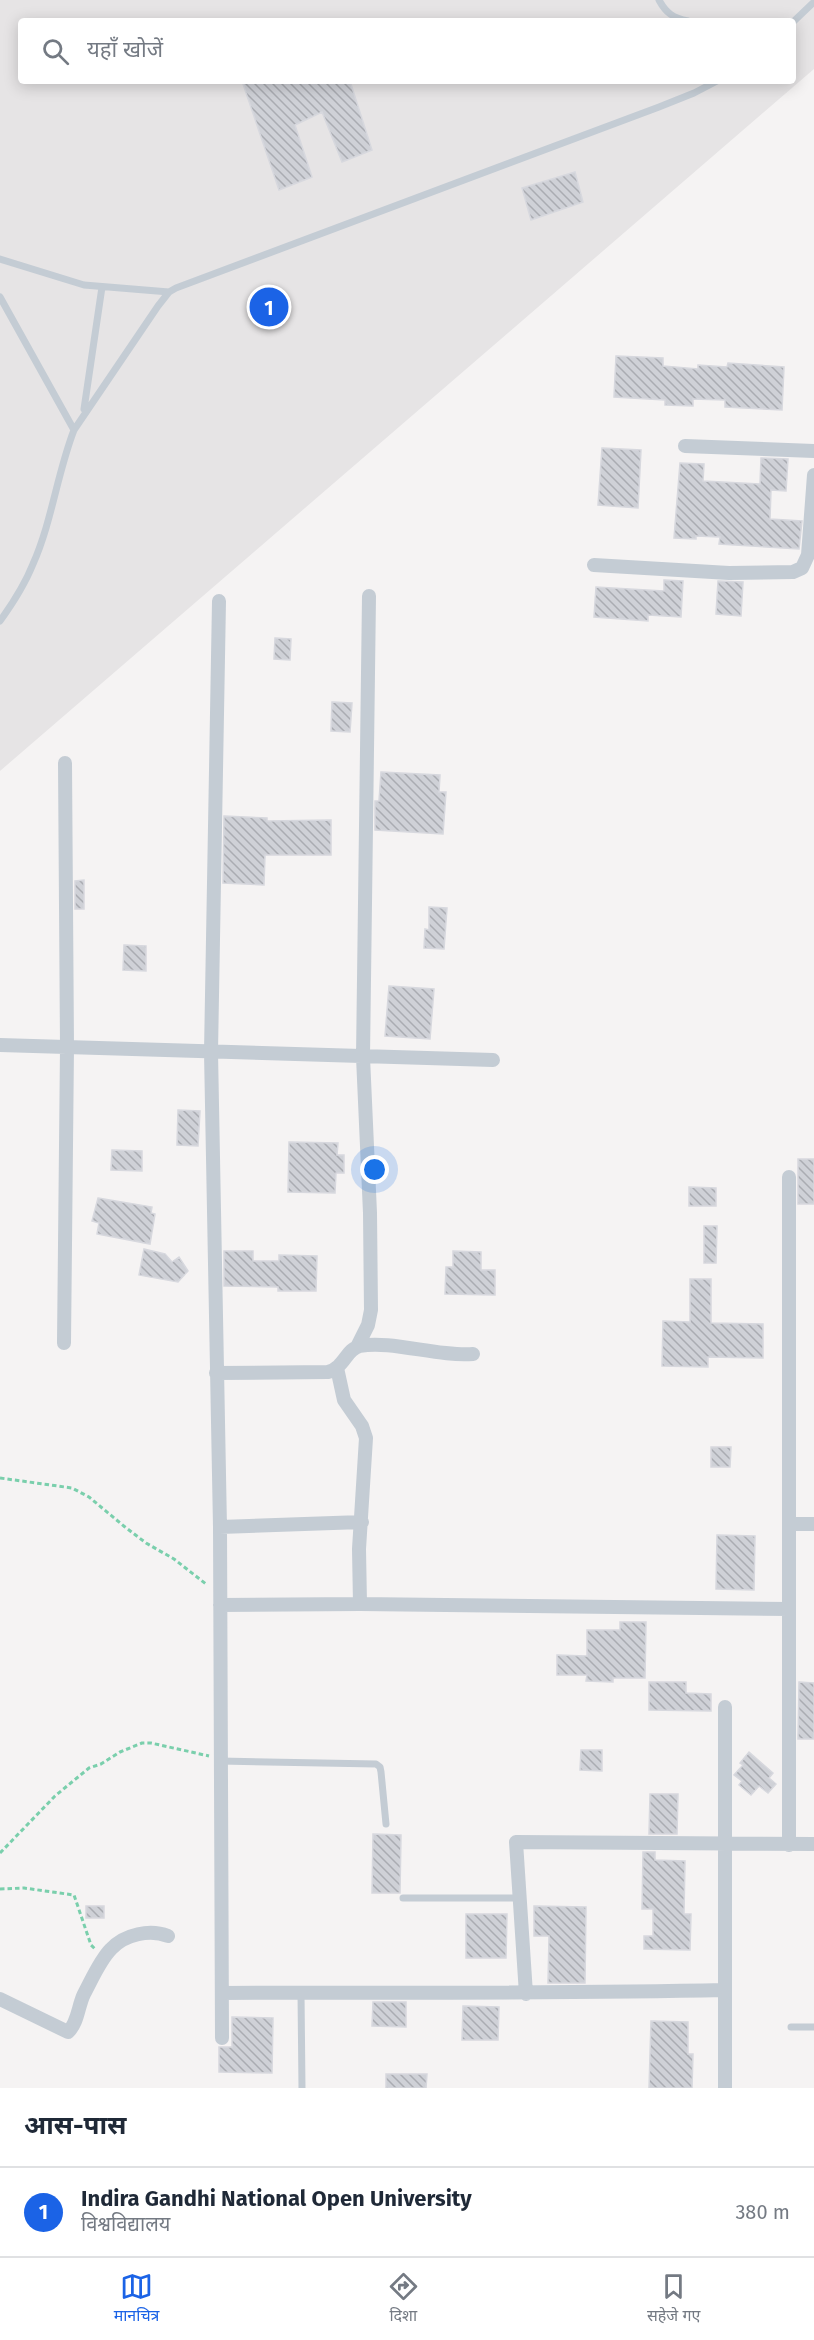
<!DOCTYPE html>
<html lang="hi">
<meta charset="utf-8">
<style>
:root{--surface:#fff;--page:#f6f6f7;--text:#1f2937;--muted:#747a83;--line:#e0e1e3;--accent:#1b63e6}
body{margin:0;font-family:"Fira Sans","Noto Sans Devanagari",sans-serif;background:var(--page);color:var(--text)}
.you{position:absolute;left:375px;top:1170px;width:21px;height:21px;margin:-15px;border:4px solid #fff;border-radius:50%;background:#1a73e8;box-shadow:0 0 0 9px #1a73e833}
.badge{display:grid;place-items:center;width:39px;height:39px;border-radius:50%;background:var(--accent);color:#fff;font-size:20px;font-weight:700}
.pin{position:absolute;translate:-50% -50%;border:3px solid #fff;box-shadow:0 2px 6px #0006}
.list{margin:0;padding:0;list-style:none}
h2{display:flex;justify-content:space-between;align-items:center;height:78px;margin:0;padding:0 24px;font-size:26px}
h2 small{font-size:20px;font-weight:400;color:var(--muted)}
.list li{display:grid;grid-template-columns:39px 1fr auto;gap:18px;align-items:center;box-sizing:border-box;height:90px;padding:0 24px;border-top:2px solid var(--line)}
.list b{display:block;font-size:22px;white-space:nowrap}
.list p{margin:0;font-size:20px;white-space:nowrap;color:var(--muted)}
.list em{font-size:20px;font-style:normal;color:var(--muted)}
.icon{flex:none;width:33px;height:33px;fill:none;stroke:currentColor;stroke-width:2;stroke-linecap:round;stroke-linejoin:round}
.map{position:relative;flex:none;width:814px;height:2088px;overflow:hidden}
.search{position:absolute;background:var(--surface);box-shadow:0 3px 15px #0003;left:18px;right:18px;top:18px;height:66px;display:flex;align-items:center;gap:15px;box-sizing:border-box;padding:0 21px;border-radius:6px;color:var(--muted);font-size:22px}
.sheet{height:168px;background:var(--surface)}
nav{display:flex;justify-content:space-around;align-items:center;box-sizing:border-box;height:84px;border-top:2px solid var(--line);background:var(--surface);font-size:16px;color:var(--muted)}
nav a{display:grid;justify-items:center;gap:3px}
nav .on{color:var(--accent)}
.map>svg:first-child{display:block}
</style>
<div class="map">
<svg width="814" height="2088" viewBox="0 0 814 2088">
<defs>
<pattern id="building-back-hatch" width="6" height="6" patternUnits="userSpaceOnUse" patternTransform="scale(1.5)"><rect width="6" height="6" fill="#cfd1d7"/><path d="M-1 5l2 2M0 0l6 6M5-1l2 2" fill="none" stroke="#aaacb2"/></pattern>
</defs>
<rect width="100%" height="100%" fill="#f5f3f3"/>
<path fill="#e6e4e5" fill-rule="evenodd" d="M0 0H814V69L0 771ZM21 21H793V81H21Z"/>
<path fill="url(#building-back-hatch)" stroke="#d7d8de" stroke-width="1.5" d="M242 81H350L372 150 342 162 322 112 295 125 312 177 279 190Z
M575 172 583 202 531 220 522 188Z
M616 356 663 358V366L698 369V365L727 367 728 363 784 367 782 410 725 407V400L693 399V406L665 405V400L614 397Z
M602 448 641 450 638 508 598 505Z
M761 458 788 459 786 491 771 490 770 519 802 521 799 549 719 544 720 537 696 536V539L674 538 680 463 704 464 703 481 760 484Z
M664 580 683 581 681 617 648 615V621L594 617 596 587 664 591Z
M718 581 743 582 741 616 716 614Z
M275 638 291 639 290 660 274 659Z
M332 702 352 703 350 732 331 731Z
M381 772 440 775 439 792H446L443 834 375 830V801H379Z
M224 816 267 818V821L331 820V855H265L264 885 223 883Z
M84 880V909H75V881Z
M429 907 447 908 444 949 424 948 425 929 429 930Z
M124 945 146 946V971L123 970Z
M389 986 434 989 430 1039 385 1036Z
M178 1110 200 1111 198 1146 177 1145Z
M289 1142 338 1143 337 1155H344V1173H336L335 1193 288 1192Z
M112 1150 142 1151V1171L111 1170Z
M798 1159H814V1204H798Z
M689 1187 716 1188V1206H689Z
M98 1198 152 1207 151 1213 155 1214 150 1244 97 1234 99 1223 92 1221Z
M704 1226H717L716 1263H704Z
M144 1249 165 1254 172 1262 179 1257 188 1271 178 1282 139 1275Z
M224 1251H253V1261H279V1255L317 1256 316 1291H278V1287L224 1286Z
M453 1251 481 1252V1270H495V1295L445 1294 446 1267H453Z
M690 1279H711V1323L763 1324V1358L708 1357V1367L662 1366 663 1321 690 1322Z
M711 1447H731L730 1467H711Z
M717 1535 755 1536 754 1590 716 1589Z
M620 1622H646L645 1678H613V1682L586 1681 587 1675H557V1655L587 1656V1630H620Z
M649 1682H686V1693L711 1694V1711L649 1710Z
M799 1682 814 1683V1739H798Z
M581 1750H602V1771L580 1770Z
M749 1752 773 1773 769 1778 776 1784 768 1793 759 1786 751 1795 739 1785 742 1781 734 1775 743 1765 740 1763Z
M650 1794H678L677 1834H649Z
M373 1834 401 1835 400 1893H372Z
M643 1852H655V1860L685 1861 684 1914H691L690 1950 644 1949V1936H653V1909H642Z
M86 1906H104V1918H86Z
M534 1906 586 1907 585 1983H548L549 1936H534Z
M466 1914H507L506 1958H466Z
M373 2002H406V2027L372 2026Z
M463 2006 499 2007 498 2040H462Z
M232 2017 273 2018 272 2073 219 2072V2047H232Z
M651 2021 688 2022V2054H693L692 2088H649Z
M386 2074H427L426 2088H386Z"/>
<g fill="none" stroke-linecap="round" stroke-linejoin="round">
<path stroke="#7acfac" stroke-width="3" stroke-dasharray="4.5 3" stroke-linecap="butt" d="M0 1478 72 1488 89 1497 125 1527 146 1543 174 1559 206 1584
M0 1853 55 1796 89 1768 101 1764 120 1752 142 1743H151L209 1756
M0 1889 24 1888 74 1895 91 1945 95 1949"/>
<path stroke="#c4ccd4" stroke-width="7" d="M659 0C666 13 673 18 688 21
M793 22 814 2
M0 259 84 285 169 292
M0 297 74 430
M84 409 102 287
M0 621C13 603 25 584 33 564 52 521 57 474 74 430L158 306 169 292 176 288 659 107 694 93 717 81
M220 1761 376 1764 380 1767 381 1772 386 1824
M403 1898H519
M301 1993 302 2088
M791 2027H814"/>
<path stroke="#c4ccd4" stroke-width="14" d="M685 446 814 451
M594 565 729 573 793 572 802 568 808 555 814 475
M219 601 211 1052 220 1527 222 2038
M0 1045 493 1060
M789 1177V1845
M64 1343 67 1047 65 763
M357 1347 368 1325 371 1310 370 1213 363 1057 369 596
M337 1368 344 1400 362 1426 366 1438 359 1549 360 1604
M216 1373 328 1372C345 1367 346 1349 360 1346 391 1340 438 1357 473 1354
M789 1524H814
M220 1527 362 1522
M220 1605 360 1604 789 1609
M222 1993C389 1992 557 1994 724 1990
M526 1994 516 1842 814 1844
M0 1999 68 2032C78 2023 78 2006 84 1994 92 1979 100 1960 111 1949 125 1934 150 1929 168 1936
M725 2088V1707"/>
</g>
</svg>
<div class="you"></div>
<div class="pin badge" style="left:269px;top:307px">1</div>
<div class="search"><svg class="icon" aria-label="search" viewBox="0 0 24 24"><circle cx="10" cy="10" r="6"/><path d="M15 15l6 6"/></svg>यहाँ खोजें</div>
</div>
<section class="sheet">
<h2>आस-पास<small></small></h2>
<ul class="list">
<li><span class="badge">1</span><div><b>Indira Gandhi National Open University</b><p>विश्वविद्यालय</p></div><em>380 m</em></li>
</ul>
</section>
<nav>
<a class="on"><svg class="icon" aria-label="map" viewBox="0 0 24 24"><path d="M3 6l6-2 6 2 6-2v14l-6 2-6-2-6 2zM9 4v14M15 6v14"/></svg>मानचित्र</a>
<a><svg class="icon" aria-label="directions" viewBox="0 0 24 24"><path d="M12 3l9 9-9 9-9-9zM9 14v-3h6M13 9l2 2-2 2"/></svg>दिशा</a>
<a><svg class="icon" aria-label="saved" viewBox="0 0 24 24"><path d="M7 4h10v16l-5-4-5 4z"/></svg>सहेजे गए</a>
</nav>
